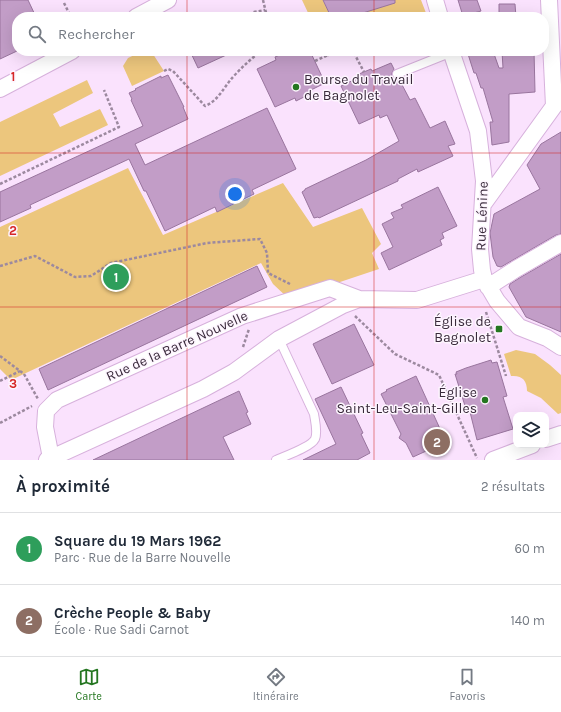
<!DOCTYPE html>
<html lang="fr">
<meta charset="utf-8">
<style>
:root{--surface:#fff;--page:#f2f2f3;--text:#1f2937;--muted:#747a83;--line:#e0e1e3;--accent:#247620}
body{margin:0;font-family:Karla,sans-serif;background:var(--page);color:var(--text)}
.controls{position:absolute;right:12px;bottom:12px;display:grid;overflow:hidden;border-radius:8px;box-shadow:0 4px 16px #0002}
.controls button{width:36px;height:36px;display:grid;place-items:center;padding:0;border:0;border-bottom:1px solid var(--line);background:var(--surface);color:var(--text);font:20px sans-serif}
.you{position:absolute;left:235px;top:194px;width:14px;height:14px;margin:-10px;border:3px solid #fff;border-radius:50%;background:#1a73e8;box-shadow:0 0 0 6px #1a73e833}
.badge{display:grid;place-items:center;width:26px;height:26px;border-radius:50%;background:var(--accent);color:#fff;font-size:13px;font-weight:700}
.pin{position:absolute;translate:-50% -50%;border:2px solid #fff;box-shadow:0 1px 4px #0006}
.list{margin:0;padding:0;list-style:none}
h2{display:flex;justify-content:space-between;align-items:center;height:52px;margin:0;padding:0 16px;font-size:17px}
h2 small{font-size:13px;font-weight:400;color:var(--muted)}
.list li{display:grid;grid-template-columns:26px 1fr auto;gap:12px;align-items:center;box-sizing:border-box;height:72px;padding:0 16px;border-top:1px solid var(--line)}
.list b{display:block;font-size:15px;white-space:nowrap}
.list p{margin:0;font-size:13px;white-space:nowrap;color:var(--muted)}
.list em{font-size:13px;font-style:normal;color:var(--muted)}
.icon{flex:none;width:22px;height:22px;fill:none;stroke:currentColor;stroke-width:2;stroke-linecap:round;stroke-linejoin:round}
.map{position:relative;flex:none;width:561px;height:460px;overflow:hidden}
.search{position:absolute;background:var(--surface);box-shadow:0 4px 16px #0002;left:12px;right:12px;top:12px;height:44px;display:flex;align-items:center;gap:10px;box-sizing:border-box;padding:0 14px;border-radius:16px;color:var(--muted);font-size:15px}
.sheet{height:196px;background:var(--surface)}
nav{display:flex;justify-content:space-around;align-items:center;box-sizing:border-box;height:56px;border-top:1px solid var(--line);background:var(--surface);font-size:11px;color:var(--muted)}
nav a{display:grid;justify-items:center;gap:2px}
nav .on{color:var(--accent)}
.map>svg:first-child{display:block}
</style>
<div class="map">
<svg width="561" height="460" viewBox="0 0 561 460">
<rect width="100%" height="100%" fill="#fae2fd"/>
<path fill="#ecc67d" d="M302 0H323L331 17H310Z
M388 0H421L426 13 413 17H350Z
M143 51H151L164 71 132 86 123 66 128 58Z
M87 80 93 93 53 114 60 127 100 109 108 125 0 176V122Z
M128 168 163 235 283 183 313 227 362 208 381 244 372 253 379 269 289 299 273 284 261 263 11 380 0 369V227Z
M516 350 535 354 550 365 561 375V413L558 414 541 398 527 391C527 380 522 375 511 376L504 354Z"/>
<path fill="#c29dc7" stroke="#99759e" d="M0 0H28L36 17H17V51L0 59Z
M323 0H395V3L350 17H331Z
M458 0H477L481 11 463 16Z
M499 4H515L516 17H499Z
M190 51H235L198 68Z
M289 51H310L325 83 307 92 308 95 296 101 295 98 275 107 257 69 276 60 275 57Z
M472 51H493L499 68H503L502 51H534L535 92 509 94V142L492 145 490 122H493L483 88H481L476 73H474L468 54 473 53Z
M391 63 394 69 392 73V76L396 79H399L410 100 415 98 430 128 445 121 455 144 448 146 453 156 418 172 417 169 398 179V181L319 218 318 217 314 218 302 192 305 190V189L366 160 399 141 387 115 380 118 379 115 359 124 341 86 360 77 359 74 371 69 372 71Z
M168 75 184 107H183L188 119 135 144 145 165 267 108 296 169 252 190 254 194 217 212 215 207 165 231 146 191H144L129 159 30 205 31 208 0 222V192L143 126 131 100 132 99 129 93 136 90 135 89 161 76V78Z
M561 132V234L556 235 501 267 497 266 493 257 490 233 494 214 540 189 527 165 541 144Z
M438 187 457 226 442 233 444 238 440 240 442 245 389 270 381 253 393 247 382 224 394 218 391 213 403 208 401 205Z
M561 254V332L526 317 509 287 510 284 521 277Z
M257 266 267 287 48 390 39 369Z
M354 324 374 365 332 384 313 344Z
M491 360 492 363 497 362 507 396 503 397 513 429 477 440 469 408 466 409 455 374H457L456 372 466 368Z
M416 376 446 442 413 457 406 443 399 438 401 434 381 394 387 391 386 390Z
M341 387 363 433 361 434 370 453 357 460H303L336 444 315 399Z
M239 391 248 412 246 413 251 424 223 437 234 460H93Z"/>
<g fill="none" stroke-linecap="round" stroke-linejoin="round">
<g stroke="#d7b1dc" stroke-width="10">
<path id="lane" d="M397 74 452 52
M276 460C285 456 311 447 315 439 318 432 315 421 314 414L279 339"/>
</g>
<g stroke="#d7b1dc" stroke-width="18">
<path id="street" d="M435 0 440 17
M549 0 554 106
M136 17 168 0
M451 51 478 131 484 181 480 249 482 270 484 279 497 301 519 327 547 338 561 347
M0 89 72 51
M484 203 554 106 561 98
M488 287 516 269 561 243
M546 439 561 434
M51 458 45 427 46 411 57 400 242 316 330 288 359 299
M47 460 203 389 234 372 279 339 343 305 359 299 417 300 484 279
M493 460 532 445"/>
</g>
<path stroke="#9c899f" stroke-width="2.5" stroke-dasharray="3 2" stroke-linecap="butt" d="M263 0 267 17
M64 3 71 17
M245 17 254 12 265 10
M279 51 281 55
M324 51 328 55C339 53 350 54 361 51
M354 53 364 72
M315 61 328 55
M164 71 168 69 173 71 205 106C218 101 224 87 233 77 242 67 251 59 261 51
M0 184 119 127 104 90
M0 266 35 256 75 277 91 276 111 263 207 243 260 239 267 253 268 273 290 284
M486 312 506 376
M355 316 395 354 439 375 477 458
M243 347 249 329
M0 356 24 374 38 399
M0 381 20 371
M0 423 32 406"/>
<use href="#lane" stroke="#fff" stroke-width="8"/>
<use href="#street" stroke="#fff" stroke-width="16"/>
</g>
<path fill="none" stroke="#d62828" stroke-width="1" stroke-opacity="0.55" d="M187 0V17M374 0V17M187 51V460M374 51V460M0 153H561M0 307H561"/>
<g fill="#247620" stroke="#fdf5fe" stroke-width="1.5">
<circle cx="296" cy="87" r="4"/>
<rect x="495" y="325" width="8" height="8" rx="2"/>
<circle cx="485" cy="400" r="4"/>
</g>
<g text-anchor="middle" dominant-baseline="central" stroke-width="3" stroke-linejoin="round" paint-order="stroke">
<g font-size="14" fill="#392a3b" stroke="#fdf5fe" text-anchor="end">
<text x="304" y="79" text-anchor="start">Bourse du Travail<tspan x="304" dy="16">de Bagnolet</tspan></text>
<text x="491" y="321">Église de<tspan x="491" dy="16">Bagnolet</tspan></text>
<text x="477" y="392">Église<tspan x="477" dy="16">Saint-Leu-Saint-Gilles</tspan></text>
</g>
<g font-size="14" fill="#392a3b" stroke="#fdf5fe">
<text transform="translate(482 216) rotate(-88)">Rue Lénine</text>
<text transform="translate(177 346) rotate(-24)">Rue de la Barre Nouvelle</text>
</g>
</g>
<g font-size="13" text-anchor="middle" font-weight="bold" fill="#d62828" stroke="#fdf5fe" stroke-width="3" stroke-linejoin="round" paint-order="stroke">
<text x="13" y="81">1</text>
<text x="13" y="235">2</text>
<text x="13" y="388">3</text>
</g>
</svg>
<div class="controls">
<button><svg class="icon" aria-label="layers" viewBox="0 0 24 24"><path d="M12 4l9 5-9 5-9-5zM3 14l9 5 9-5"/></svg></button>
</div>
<div class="you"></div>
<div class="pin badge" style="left:116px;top:277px;background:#2e9e5b">1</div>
<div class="pin badge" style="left:437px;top:442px;background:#8d6e63">2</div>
<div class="search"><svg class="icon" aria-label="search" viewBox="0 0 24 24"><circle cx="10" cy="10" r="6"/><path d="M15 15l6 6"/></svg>Rechercher</div>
</div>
<section class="sheet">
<h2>À proximité<small>2 résultats</small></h2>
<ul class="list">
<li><span class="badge" style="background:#2e9e5b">1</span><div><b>Square du 19 Mars 1962</b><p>Parc · Rue de la Barre Nouvelle</p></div><em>60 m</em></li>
<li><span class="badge" style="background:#8d6e63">2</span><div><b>Crèche People &amp; Baby</b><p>École · Rue Sadi Carnot</p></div><em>140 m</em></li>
</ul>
</section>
<nav>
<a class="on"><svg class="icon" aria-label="map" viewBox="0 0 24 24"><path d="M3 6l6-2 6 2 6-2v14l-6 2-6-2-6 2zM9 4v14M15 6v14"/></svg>Carte</a>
<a><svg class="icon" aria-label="directions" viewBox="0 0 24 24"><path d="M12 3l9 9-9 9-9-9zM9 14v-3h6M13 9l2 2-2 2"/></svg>Itinéraire</a>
<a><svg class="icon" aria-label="saved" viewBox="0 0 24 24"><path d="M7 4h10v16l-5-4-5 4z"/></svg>Favoris</a>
</nav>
